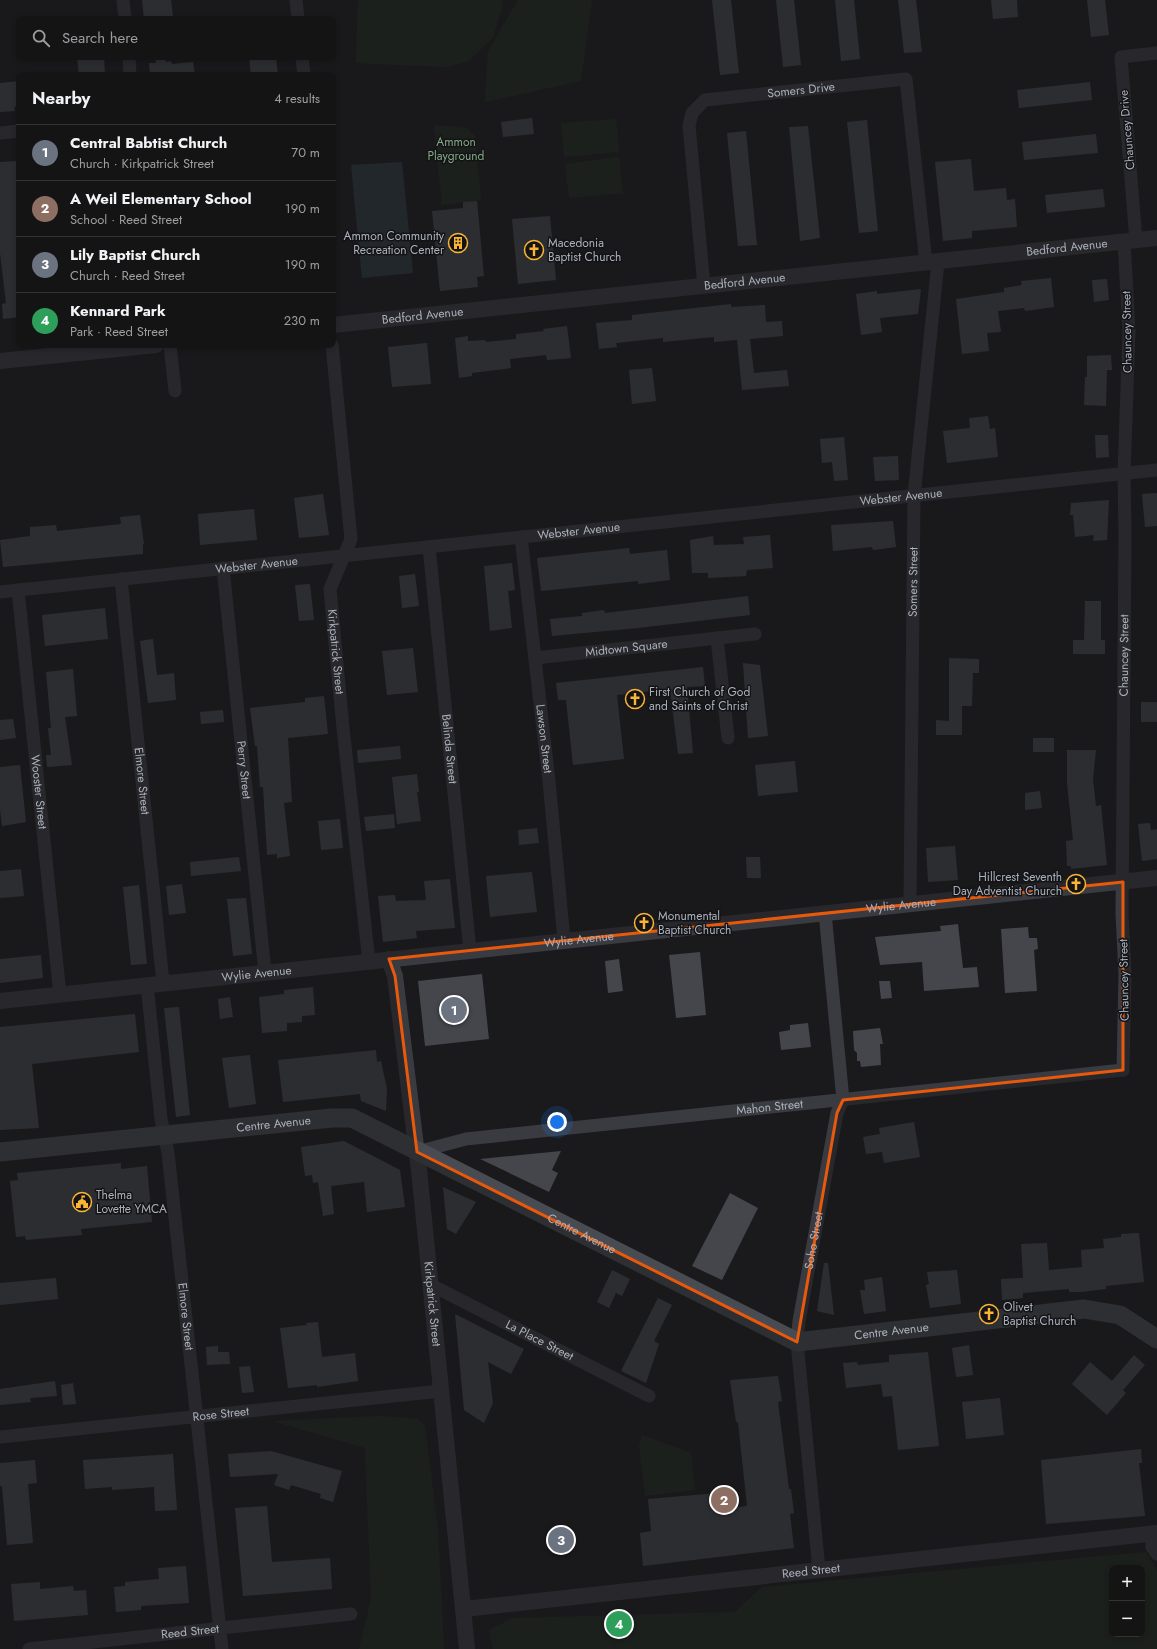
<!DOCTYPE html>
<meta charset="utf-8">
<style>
:root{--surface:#141415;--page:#212122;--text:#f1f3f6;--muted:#9d9ea0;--line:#333334;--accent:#ea580c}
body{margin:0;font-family:Jost,sans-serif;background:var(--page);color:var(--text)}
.controls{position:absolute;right:12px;bottom:12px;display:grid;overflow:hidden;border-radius:8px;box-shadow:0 2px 6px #0003}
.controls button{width:36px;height:36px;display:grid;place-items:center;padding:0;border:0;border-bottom:1px solid var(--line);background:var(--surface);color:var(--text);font:20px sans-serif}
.you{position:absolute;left:557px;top:1122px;width:14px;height:14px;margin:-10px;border:3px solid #fff;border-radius:50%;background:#1a73e8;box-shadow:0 0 0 6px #1a73e833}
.badge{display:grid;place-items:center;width:26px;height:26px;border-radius:50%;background:var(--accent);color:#fff;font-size:13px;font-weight:700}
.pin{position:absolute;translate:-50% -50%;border:2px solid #fff;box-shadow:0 1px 4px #0006}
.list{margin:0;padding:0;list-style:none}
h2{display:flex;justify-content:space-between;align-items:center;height:52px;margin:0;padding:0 16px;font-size:17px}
h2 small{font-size:13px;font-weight:400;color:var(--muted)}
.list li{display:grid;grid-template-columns:26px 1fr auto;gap:12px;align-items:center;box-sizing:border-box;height:56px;padding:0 16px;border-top:1px solid var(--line)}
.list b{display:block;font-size:15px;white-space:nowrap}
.list p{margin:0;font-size:13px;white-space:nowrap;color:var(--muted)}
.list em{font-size:13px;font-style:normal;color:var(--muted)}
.icon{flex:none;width:22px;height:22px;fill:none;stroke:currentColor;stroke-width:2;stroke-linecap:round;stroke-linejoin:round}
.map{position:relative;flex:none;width:1157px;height:1649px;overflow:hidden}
.search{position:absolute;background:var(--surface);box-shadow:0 2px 6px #0003;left:16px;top:16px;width:320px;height:44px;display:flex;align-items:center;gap:10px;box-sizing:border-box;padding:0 14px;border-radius:8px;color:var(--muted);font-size:15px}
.panel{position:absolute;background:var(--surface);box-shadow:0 2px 6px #0003;left:16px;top:72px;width:320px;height:276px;border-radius:8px}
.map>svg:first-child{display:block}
</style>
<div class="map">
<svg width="1157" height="1649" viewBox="0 0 1157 1649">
<rect width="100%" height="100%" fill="#1a1a1c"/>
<path fill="#1f2820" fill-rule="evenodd" d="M358 0H502V8L493 37 469 61 447 67 356 63Z
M518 0H592L581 81 485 102 488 52Z
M616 119 619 152 564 157 561 123Z
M434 125 467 128 475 136 481 200 442 205Z
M619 157 623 193 569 198 565 164Z
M379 1416 418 1419 425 1426 438 1531 444 1649H359L371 1599 365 1448 273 1421Z
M642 1435 691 1453 695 1490 645 1496 639 1446Z
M1146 1552 1157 1570V1649H493L489 1630 513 1618 735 1612 762 1587ZM1112 1568H1142V1634H1112Z"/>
<path fill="#2e3941" d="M402 162 413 273 362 278 351 165Z"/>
<path fill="#44464c" d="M142 0H171L173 17 170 19H144Z
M712 0H731L739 73 720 75Z
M776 0H794L801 65 783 67Z
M835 0H854L860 59 841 61Z
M898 0H916L922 52 904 53Z
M991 0H1017L1018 17 993 19Z
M1087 0H1105L1109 35 1091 37Z
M77 57H104L105 75H79Z
M155 57H165L166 62 171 61 172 64 193 62 195 75H150L149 63H156Z
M249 57H276L278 75H251Z
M19 81V106L14 107 15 111 0 112V83Z
M1090 82 1092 100 1019 108 1017 90Z
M532 118 534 134 503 137 501 122Z
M867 120 878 231 859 233 847 122Z
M808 126 820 238 800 241 789 127Z
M746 131 757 245 738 246 727 133Z
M1096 134 1098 153 1024 160 1022 142Z
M971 159 974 191 1006 188 1007 200 1015 199 1017 227 972 231V238L943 241 935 162Z
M19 161V187L16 188 19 213V317L3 319 2 304 6 303 0 253V162Z
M1103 189 1105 207 1047 213 1045 195Z
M477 201 484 276 477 277 478 287 440 291 432 211 463 208V202Z
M550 216 556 280 518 284 512 219Z
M1051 278 1054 307 1025 311 1024 308 998 311 1001 332 987 333 989 351 962 354 956 299 1004 292V288L1022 285 1021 281Z
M1107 279 1109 300 1094 302 1092 280Z
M921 289 918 314 880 318 882 332 861 335 856 294 877 291V294Z
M731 304V307L765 305 766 322 782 321 783 336 750 339 754 373 787 370 789 386 742 390 737 340 714 342V337L663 342V338L616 343 617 347 599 349 596 323 632 320V315Z
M567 326 571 358 547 360 546 355 510 359 511 368 472 373V376L459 378 455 338 468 336V341L485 340 486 342 516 339V334L544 331 543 329Z
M427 343 431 384 392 387 388 347Z
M1111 355 1112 370H1107L1106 406 1084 405 1085 377H1087V356Z
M652 368 656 401 632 404 629 370Z
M988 416 990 429 995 428 998 457 947 463 943 431 970 428 969 418Z
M1095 435H1108L1109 457 1096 458Z
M844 437 848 480 834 481 832 462 822 463 820 439Z
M898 456 899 480 875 481 873 457Z
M1157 493V526L1145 527 1142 494Z
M323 494 329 535 299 538 294 498Z
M1109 500 1107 540 1093 541 1094 535 1075 537 1073 515H1070L1071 503Z
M254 509 257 540 200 545 198 514Z
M140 515 144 544H143V554L3 567 0 540 30 536V527L56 525 57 531 121 524 120 517Z
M893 521 896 547 873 550 872 547 833 551 831 525Z
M770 535 773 568 747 570 746 576 708 578V573H692L690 540 713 536 714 545 744 544 743 537Z
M629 548 630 554 667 550 670 580 638 584V581L541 591 537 558Z
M512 563 515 590 508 591 512 628 490 631 484 566Z
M415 574 419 606 402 608 399 576Z
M310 584 314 620 299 621 295 585Z
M748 596 750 615 638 628 552 636 550 619 582 616V613L604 610 605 613Z
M1085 601H1101V640H1105V654H1073V640H1084Z
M105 608 108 639 45 646 42 615Z
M153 639 157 675 174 673 176 700 148 703 140 641Z
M413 648 418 692 387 695 382 651Z
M949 658 979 659V673H973L972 706H962V735H936V720L949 721Z
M743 663 760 665 768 736 748 738Z
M703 667 705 686 687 687 693 753 678 754 670 689 617 695 624 759 573 765 566 700H558L556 683Z
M73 669 77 716 65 717 72 765 47 767 46 755H51L48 728H51L46 672Z
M324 696 328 734 288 738 292 802 284 803 290 856 277 858V854L267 855 263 787H260L257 746H255L250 708 305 702V698Z
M1141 702H1157V722H1141Z
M223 710 224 722 201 724 200 712Z
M13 719 16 738 0 740V720Z
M1033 738H1054V752H1033Z
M400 746 401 759 358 763 357 750Z
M1067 750H1096L1093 779 1096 806 1101 805 1107 865 1071 869V866H1067L1066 841 1073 840 1067 783Z
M795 761 798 792 758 796 755 765Z
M20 765 26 822 2 826 0 809V767Z
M417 774 419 792H417L421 821 397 824 392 777Z
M1040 791 1042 808 1025 810V793Z
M394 814 395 828 366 831 364 817Z
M340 819 343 848 321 850 318 821Z
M1150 823 1151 830 1157 829V859L1142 861 1138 824Z
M537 828 539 843 519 845 518 830Z
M955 846 958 880 928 882 926 848Z
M239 857 241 871 191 876 190 862Z
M746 857H760L761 878H747Z
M21 869 24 896 0 898V871Z
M532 872 537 912 490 917 486 876Z
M450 879 455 928 416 931 417 938 383 942 378 896 395 895 396 901 426 900 424 881Z
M182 884 186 913 169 915 166 886Z
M139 885 147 964 131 965 123 887Z
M246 898 252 954 233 956 227 899Z
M958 924 963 968 977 967 979 987 924 991 922 962 880 965 875 937 941 931 940 926Z
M1028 927 1029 938H1037L1038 949 1034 950 1037 991 1005 993 1001 929Z
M700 952 706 1015 676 1018 669 955Z
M41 955 43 978 0 983V959Z
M619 959 623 991 608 993 605 961Z
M482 974 489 1039 425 1046 418 981Z
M879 981H890L892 998 881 999Z
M313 987 315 1015 302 1016V1022L287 1023V1031L262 1033 259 997 284 994V990Z
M230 997 233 1017 220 1019 218 999Z
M179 1007 190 1115 176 1117 164 1008Z
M135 1014 139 1052 32 1064 39 1128 0 1130V1027Z
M808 1023 811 1047 781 1050 779 1032 790 1030V1025Z
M880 1028 883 1044H880L881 1065 861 1067 860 1061H857V1053L854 1050 853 1031Z
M376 1050 377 1062 381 1061 387 1089 386 1111 361 1101 360 1094 283 1102 278 1060Z
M250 1055 256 1104 229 1108 222 1058Z
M914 1122 920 1157 884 1163 882 1152 866 1154 863 1137 880 1134 879 1128Z
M344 1141 400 1170 405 1207 367 1212 364 1182 331 1186 334 1214 323 1216 318 1182 313 1183 312 1175 305 1176 301 1147Z
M561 1151 552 1170 558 1173 549 1192 480 1159Z
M121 1163V1169L147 1166 152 1222 81 1229 82 1235 26 1240 25 1236 16 1237 10 1181 18 1180 17 1173Z
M443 1187 476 1202 456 1234 447 1229Z
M730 1193 758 1208 722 1280 692 1266Z
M1139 1233 1144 1282 1106 1286V1289L1081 1292H1069V1289L1023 1293V1298L1002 1300 1001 1279 1023 1278 1021 1244 1047 1243 1049 1270 1082 1267 1081 1250 1104 1248 1103 1239 1121 1237V1234Z
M824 1263H828L834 1315 817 1311Z
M612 1270 630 1279 622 1296 616 1293 609 1308 597 1302Z
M957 1270 961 1304 930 1308 926 1285 929 1284 927 1272Z
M882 1277 886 1311 864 1314 860 1290H865L864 1280Z
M56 1278 58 1299 0 1305V1283Z
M658 1298 672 1305 654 1341 659 1344 646 1383 621 1371Z
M455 1314 524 1349 511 1374 488 1362 493 1403 484 1423 464 1410Z
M318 1322 322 1357 355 1353 358 1381 317 1387V1385L288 1388 280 1328 307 1325 306 1323Z
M969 1345 973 1375 956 1377 952 1348Z
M218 1346V1352H229L230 1364 207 1365 206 1347Z
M928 1352 939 1446 898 1450 892 1396 883 1397 881 1384 846 1388 843 1363 857 1362 858 1365 889 1362V1355Z
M1134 1355 1145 1365 1123 1390 1126 1393 1107 1415 1072 1384 1090 1362 1112 1381Z
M250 1366 254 1392 242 1393 239 1367Z
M778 1376 782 1401 778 1402 789 1489H791L794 1513 790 1514 794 1548 643 1566 640 1533 651 1531 648 1499 718 1493 721 1509 747 1506 738 1422H736L730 1380Z
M55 1381 57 1396 30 1398 31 1402 0 1405V1389Z
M73 1383 76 1404 63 1405 61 1385Z
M1000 1398 1004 1435 966 1439 962 1402Z
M1141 1449 1142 1463H1139L1145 1516 1046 1524 1041 1460Z
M271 1451 342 1471 333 1502 320 1498 321 1494 291 1485 289 1490 274 1485 278 1474 230 1477 228 1454Z
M173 1454 177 1510 155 1511 154 1487 112 1490V1487L85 1489 83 1460Z
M35 1460 37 1483 28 1484 33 1543 7 1545 2 1486H0V1463Z
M267 1506 272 1562 330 1558 332 1589 243 1596 235 1508Z
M186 1566 189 1603 141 1606V1610L116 1612 114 1587 125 1586V1582L159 1579 158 1568Z
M40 1582V1589L73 1586 74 1591 86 1590 88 1615 14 1621 11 1584Z"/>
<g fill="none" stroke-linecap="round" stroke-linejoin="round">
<g stroke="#3a3b41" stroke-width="13">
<path d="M123 0 125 19"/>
<path d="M296 0 298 19"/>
<path d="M129 57 130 75"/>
<path d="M302 57 304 75"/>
<path d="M0 133 19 131"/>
<path d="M1136 240 1121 57 1157 53"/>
<path id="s1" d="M704 286 689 126 692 113 705 100 906 79 926 263"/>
<path d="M170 345 175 391"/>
<path id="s2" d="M332 345 351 539 330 589 343 728 369 962"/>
<path id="s3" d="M521 537 549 781 564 940"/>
<path id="s4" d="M429 547 470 951"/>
<path id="s5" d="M223 568 265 972"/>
<path id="s6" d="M121 579 163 983"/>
<path id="s7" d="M18 590 60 995"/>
<path id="s8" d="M0 592 1157 470"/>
<path d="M717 638 728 738"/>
<path id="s9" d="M535 658 755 634"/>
<path id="s10" d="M910 904 914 496 938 262"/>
<path id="s11" d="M147 985 161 1119 168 1153 222 1649"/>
<path id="s12" d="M417 1152 466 1139 1123 1070 1125 974 1122 914 1125 536 1124 474 1129 331 1124 242"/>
<path id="s13" d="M431 1285 649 1396"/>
<path id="s14" d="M0 1437 441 1391"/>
<path d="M1152 1533V1547L1157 1554"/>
<path id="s15" d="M819 1570 797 1342 799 1321 837 1113 843 1100 825 913"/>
<path id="s16" d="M29 1649 351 1614"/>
</g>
<g stroke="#3a3b41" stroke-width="16">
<path id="s17" d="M333 325 1157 238"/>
<path d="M0 361 156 345"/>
<path id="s18" d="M389 959 395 976 419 1170 467 1649"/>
<path id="s19" d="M0 1001 1157 878"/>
<path id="s20" d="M464 1609 1157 1533"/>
</g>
<path stroke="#484b51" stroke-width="19" id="s21" d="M0 1152 332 1118H352L797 1342 1084 1309 1120 1315 1157 1339"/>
</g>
<path d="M0 0H1157V1649H0ZM1123 882V1070L843 1100 837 1113 797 1342 417 1152 395 976 389 959Z" fill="#1a1a1c" fill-opacity=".55" fill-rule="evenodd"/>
<path fill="none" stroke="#e8590c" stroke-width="3" stroke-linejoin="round" d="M1123 882V1070L843 1100 837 1113 797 1342 417 1152 395 976 389 959Z"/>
<defs>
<g id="building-ring" transform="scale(1)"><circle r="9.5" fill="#141417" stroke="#fbb533" stroke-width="1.5"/><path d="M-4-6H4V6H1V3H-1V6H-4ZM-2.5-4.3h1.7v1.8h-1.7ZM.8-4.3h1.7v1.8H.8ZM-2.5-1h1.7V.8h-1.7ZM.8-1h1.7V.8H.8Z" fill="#fbb533"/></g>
<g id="church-ring" transform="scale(1)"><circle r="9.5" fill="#141417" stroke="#fbb533" stroke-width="1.5"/><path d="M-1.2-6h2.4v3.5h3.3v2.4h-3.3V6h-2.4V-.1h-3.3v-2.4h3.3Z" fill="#fbb533"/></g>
<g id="civic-ring" transform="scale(1)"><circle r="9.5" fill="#141417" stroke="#fbb533" stroke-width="1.5"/><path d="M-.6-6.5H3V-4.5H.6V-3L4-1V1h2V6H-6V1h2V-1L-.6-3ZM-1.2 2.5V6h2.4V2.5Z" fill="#fbb533"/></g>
</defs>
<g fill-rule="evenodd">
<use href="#building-ring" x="458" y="243"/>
<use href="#church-ring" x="534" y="250"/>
<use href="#church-ring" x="635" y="699"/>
<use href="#church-ring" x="1076" y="884"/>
<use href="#church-ring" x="644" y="923"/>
<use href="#civic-ring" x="82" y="1202"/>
<use href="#church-ring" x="989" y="1314"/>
</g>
<g text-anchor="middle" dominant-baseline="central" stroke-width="3" stroke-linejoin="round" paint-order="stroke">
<g font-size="12" fill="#abb1bc" stroke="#141417">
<text stroke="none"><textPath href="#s1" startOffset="289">Somers Drive</textPath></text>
<text transform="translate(1127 130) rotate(-95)">Chauncey Drive</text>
<text stroke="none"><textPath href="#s17" startOffset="738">Bedford Avenue</textPath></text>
<text stroke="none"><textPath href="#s17" startOffset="414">Bedford Avenue</textPath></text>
<text stroke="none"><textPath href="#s17" startOffset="90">Bedford Avenue</textPath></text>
<text transform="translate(1127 332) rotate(-91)">Chauncey Street</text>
<text stroke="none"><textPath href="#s8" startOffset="906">Webster Avenue</textPath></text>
<text stroke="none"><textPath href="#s8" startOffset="582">Webster Avenue</textPath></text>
<text stroke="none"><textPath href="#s8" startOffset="258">Webster Avenue</textPath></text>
<text stroke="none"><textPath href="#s10" startOffset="322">Somers Street</textPath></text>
<text stroke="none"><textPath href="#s9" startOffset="92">Midtown Square</textPath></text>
<text stroke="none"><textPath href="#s2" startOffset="312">Kirkpatrick Street</textPath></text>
<text stroke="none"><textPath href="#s12" startOffset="1126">Chauncey Street</textPath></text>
<text stroke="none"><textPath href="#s3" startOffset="203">Lawson Street</textPath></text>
<text stroke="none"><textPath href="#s4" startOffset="203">Belinda Street</textPath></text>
<text stroke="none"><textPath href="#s5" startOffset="203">Perry Street</textPath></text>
<text stroke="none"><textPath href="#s6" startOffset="203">Elmore Street</textPath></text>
<text stroke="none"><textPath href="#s7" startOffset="203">Wooster Street</textPath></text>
<text stroke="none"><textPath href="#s19" startOffset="906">Wylie Avenue</textPath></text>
<text stroke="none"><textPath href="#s19" startOffset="582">Wylie Avenue</textPath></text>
<text stroke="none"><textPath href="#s19" startOffset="258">Wylie Avenue</textPath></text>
<text transform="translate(1124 980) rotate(-91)">Chauncey Street</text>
<text stroke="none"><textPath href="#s12" startOffset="356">Mahon Street</textPath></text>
<text stroke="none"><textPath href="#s21" startOffset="275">Centre Avenue</textPath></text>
<text stroke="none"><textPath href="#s21" startOffset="611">Centre Avenue</textPath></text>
<text stroke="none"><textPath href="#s15" startOffset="332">Soho Street</textPath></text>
<text stroke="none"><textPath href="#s18" startOffset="348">Kirkpatrick Street</textPath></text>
<text stroke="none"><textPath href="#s11" startOffset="334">Elmore Street</textPath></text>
<text stroke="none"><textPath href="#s21" startOffset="947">Centre Avenue</textPath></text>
<text stroke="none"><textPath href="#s13" startOffset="122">La Place Street</textPath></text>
<text stroke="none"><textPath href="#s14" startOffset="222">Rose Street</textPath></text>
<text stroke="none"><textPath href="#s20" startOffset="349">Reed Street</textPath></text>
<text stroke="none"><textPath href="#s16" startOffset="162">Reed Street</textPath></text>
</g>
<g font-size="12" fill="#82a884" stroke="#141417">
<text x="456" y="142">Ammon<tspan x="456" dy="14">Playground</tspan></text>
</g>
<g font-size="12" fill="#abb1bc" stroke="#141417" text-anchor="start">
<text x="444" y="236" text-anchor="end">Ammon Community<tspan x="444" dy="14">Recreation Center</tspan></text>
<text x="548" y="243">Macedonia<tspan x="548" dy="14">Baptist Church</tspan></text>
<text x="649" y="692">First Church of God<tspan x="649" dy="14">and Saints of Christ</tspan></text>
<text x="1062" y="877" text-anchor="end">Hillcrest Seventh<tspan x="1062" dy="14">Day Adventist Church</tspan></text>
<text x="658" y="916">Monumental<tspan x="658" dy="14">Baptist Church</tspan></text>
<text x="96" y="1195">Thelma<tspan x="96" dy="14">Lovette YMCA</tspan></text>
<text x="1003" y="1307">Olivet<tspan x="1003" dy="14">Baptist Church</tspan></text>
</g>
</g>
</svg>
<div class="controls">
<button>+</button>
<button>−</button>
</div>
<div class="you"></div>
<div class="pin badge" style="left:454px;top:1010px;background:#6b7280">1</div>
<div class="pin badge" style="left:724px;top:1500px;background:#8d6e63">2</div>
<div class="pin badge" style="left:561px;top:1540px;background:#6b7280">3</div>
<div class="pin badge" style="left:619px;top:1624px;background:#2e9e5b">4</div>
<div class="search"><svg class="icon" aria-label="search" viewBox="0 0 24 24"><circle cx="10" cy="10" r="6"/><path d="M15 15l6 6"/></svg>Search here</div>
<section class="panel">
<h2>Nearby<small>4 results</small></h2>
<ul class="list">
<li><span class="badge" style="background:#6b7280">1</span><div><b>Central Babtist Church</b><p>Church · Kirkpatrick Street</p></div><em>70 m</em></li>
<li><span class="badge" style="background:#8d6e63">2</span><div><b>A Weil Elementary School</b><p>School · Reed Street</p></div><em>190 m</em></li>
<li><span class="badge" style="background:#6b7280">3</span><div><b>Lily Baptist Church</b><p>Church · Reed Street</p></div><em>190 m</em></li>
<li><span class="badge" style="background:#2e9e5b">4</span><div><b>Kennard Park</b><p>Park · Reed Street</p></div><em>230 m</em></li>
</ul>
</section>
</div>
